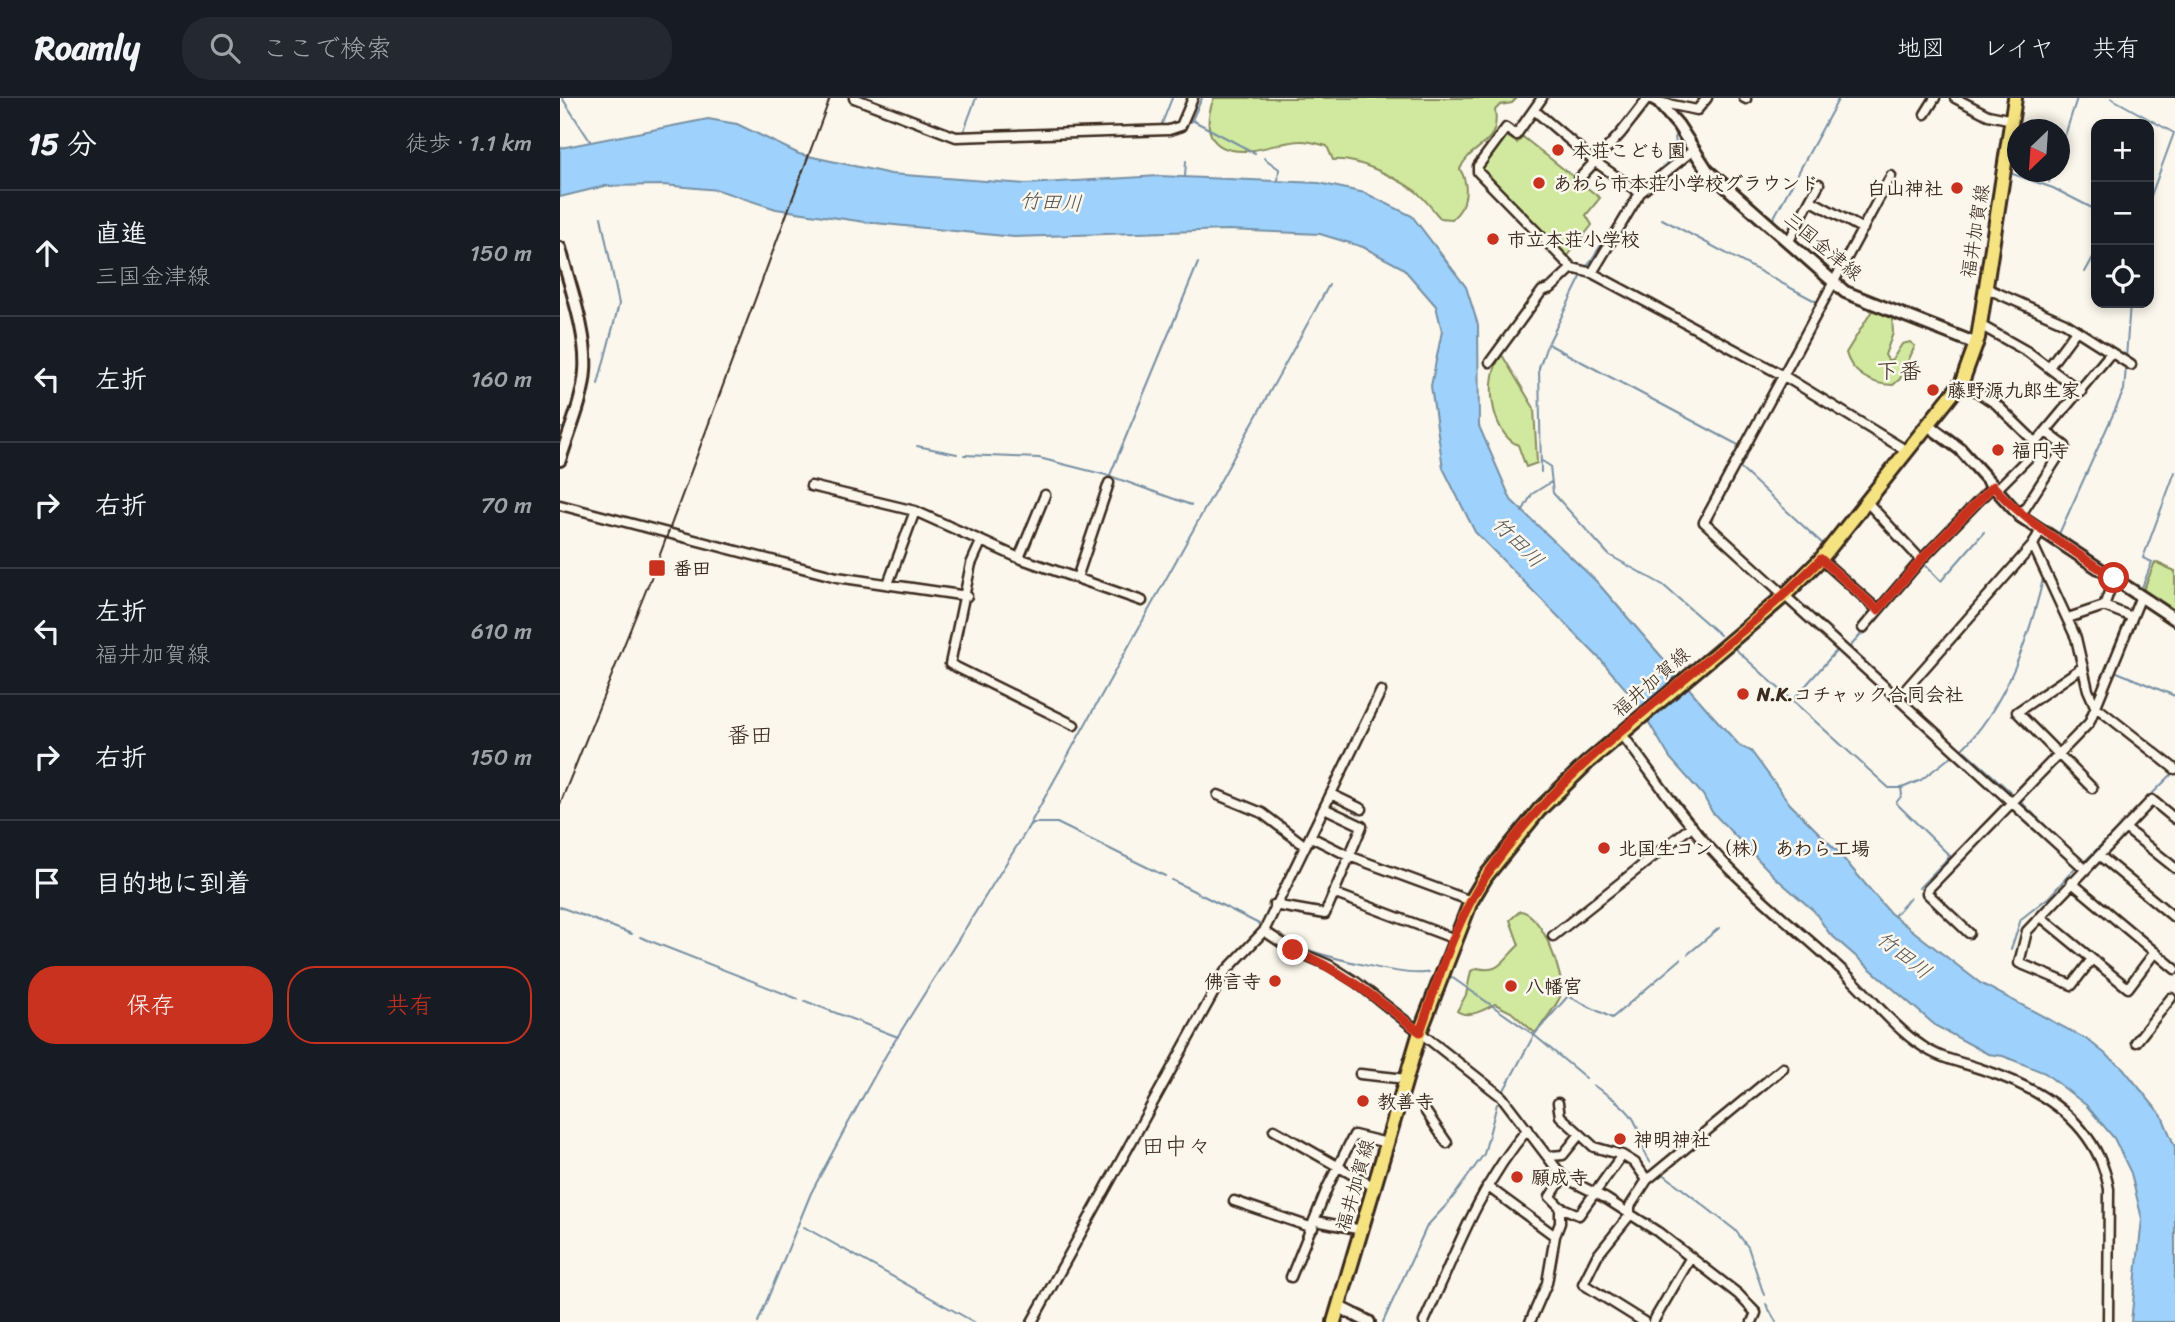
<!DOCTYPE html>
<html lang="ja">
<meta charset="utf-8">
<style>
:root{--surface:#171b24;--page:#242831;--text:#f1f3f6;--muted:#9ea1a6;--line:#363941;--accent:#c8321e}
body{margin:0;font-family:Sriracha,"Klee One",sans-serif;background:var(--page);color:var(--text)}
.controls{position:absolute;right:21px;top:21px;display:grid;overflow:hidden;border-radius:14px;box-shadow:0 4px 10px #0003}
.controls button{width:63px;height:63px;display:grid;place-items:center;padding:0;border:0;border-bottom:2px solid var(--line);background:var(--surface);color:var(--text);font:35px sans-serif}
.compass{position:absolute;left:1447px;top:21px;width:63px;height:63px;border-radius:50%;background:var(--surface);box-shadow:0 4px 10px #0003;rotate:205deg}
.stop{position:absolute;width:21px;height:21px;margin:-16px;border:5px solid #c8321e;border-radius:50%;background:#fff}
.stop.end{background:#c8321e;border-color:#fff;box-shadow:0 2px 7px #0008}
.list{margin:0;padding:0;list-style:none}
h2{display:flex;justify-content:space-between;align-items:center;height:91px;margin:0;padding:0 28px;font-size:30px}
h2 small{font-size:23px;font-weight:400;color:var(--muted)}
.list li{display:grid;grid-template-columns:46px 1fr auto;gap:21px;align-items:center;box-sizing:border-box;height:126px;padding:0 28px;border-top:2px solid var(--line)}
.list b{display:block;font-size:26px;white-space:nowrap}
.list p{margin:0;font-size:23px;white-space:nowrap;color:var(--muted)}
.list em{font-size:23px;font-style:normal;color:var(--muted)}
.actions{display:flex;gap:14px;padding:21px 28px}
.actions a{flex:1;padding:16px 0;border:2px solid var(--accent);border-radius:28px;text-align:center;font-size:24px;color:var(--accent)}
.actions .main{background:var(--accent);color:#fff}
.icon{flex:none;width:38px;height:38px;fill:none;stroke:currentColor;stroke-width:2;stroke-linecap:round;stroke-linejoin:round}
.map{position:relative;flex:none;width:1615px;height:1224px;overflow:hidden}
header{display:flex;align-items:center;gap:42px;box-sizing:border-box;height:98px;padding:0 35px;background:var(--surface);border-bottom:2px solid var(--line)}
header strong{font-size:33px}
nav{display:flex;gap:38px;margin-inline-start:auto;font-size:24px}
.search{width:490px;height:63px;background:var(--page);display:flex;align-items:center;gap:18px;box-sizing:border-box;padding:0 24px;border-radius:28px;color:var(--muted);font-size:26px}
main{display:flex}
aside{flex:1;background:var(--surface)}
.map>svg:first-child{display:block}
</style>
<header>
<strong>Roamly</strong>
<div class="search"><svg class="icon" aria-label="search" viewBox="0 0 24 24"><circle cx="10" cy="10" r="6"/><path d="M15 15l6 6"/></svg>ここで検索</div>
<nav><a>地図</a><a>レイヤ</a><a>共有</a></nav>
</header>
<main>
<aside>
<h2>15 分<small>徒歩 · 1.1 km</small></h2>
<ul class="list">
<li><svg class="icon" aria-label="ahead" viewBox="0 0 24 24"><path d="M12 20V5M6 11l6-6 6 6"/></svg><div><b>直進</b><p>三国金津線</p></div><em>150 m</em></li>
<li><svg class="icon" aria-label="left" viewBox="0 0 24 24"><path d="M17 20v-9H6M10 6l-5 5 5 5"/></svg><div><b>左折</b></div><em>160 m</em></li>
<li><svg class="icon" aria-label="right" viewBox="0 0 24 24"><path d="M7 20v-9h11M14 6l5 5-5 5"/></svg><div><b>右折</b></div><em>70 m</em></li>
<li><svg class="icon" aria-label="left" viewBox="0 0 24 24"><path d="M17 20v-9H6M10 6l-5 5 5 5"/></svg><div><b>左折</b><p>福井加賀線</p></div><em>610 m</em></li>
<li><svg class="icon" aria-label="right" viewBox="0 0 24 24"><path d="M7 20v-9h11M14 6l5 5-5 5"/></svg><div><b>右折</b></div><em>150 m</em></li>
<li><svg class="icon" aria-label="arrive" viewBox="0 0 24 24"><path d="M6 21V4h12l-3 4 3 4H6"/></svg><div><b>目的地に到着</b></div></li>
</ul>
<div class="actions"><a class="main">保存</a><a>共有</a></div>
</aside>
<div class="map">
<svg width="1615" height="1224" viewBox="0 0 1615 1224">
<rect width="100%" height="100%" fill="#fbf7ec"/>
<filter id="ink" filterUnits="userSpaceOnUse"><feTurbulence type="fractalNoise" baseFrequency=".0143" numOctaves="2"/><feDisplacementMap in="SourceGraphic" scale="14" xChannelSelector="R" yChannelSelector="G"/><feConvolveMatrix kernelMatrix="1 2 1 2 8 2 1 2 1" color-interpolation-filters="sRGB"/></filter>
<g filter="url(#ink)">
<path fill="#d0e99f" stroke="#868a5e" stroke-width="2" d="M654 0H957L952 5 940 7 935 12C941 49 911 45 900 71 910 89 907 108 892 121L880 120C872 111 864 99 854 92 833 78 797 60 773 62L767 48C758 46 748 42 740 43 721 44 703 52 685 53 647 54 643 28 654 0Z
M947 38 957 45 963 39 1040 100 1026 117 1032 127 1007 159 922 71Z
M1313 211 1332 220 1333 235 1325 257 1328 262H1332L1342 246 1350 244 1355 248 1340 281 1333 287C1312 287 1291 275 1286 255Z
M942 257 974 310 977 365 966 369 958 347C930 335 924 277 942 257Z
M1595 464 1615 473V517L1583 493Z
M960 813C981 813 1005 878 1001 896 1000 903 979 931 975 935L951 914 935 906C924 912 908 921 897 913L906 897 911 873 917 870C940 875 941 864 959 847L950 822Z"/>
<path fill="#9ed2fc" stroke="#768fa3" stroke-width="2" d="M148 21 177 26 239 56 331 76 466 86 599 78 759 85 805 95 852 118 906 189 918 227 919 328 951 402 1036 483 1153 618 1180 648 1191 653 1230 706 1277 753 1330 815 1420 885 1528 942 1563 970 1602 1018 1615 1049V1224H1571L1582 1121 1571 1075 1554 1040 1526 1007 1485 975 1443 958 1428 956 1376 928 1269 835 1254 813 1217 781 1152 714 1143 697 1110 660 1076 603 1040 561 915 434 883 370 871 288 882 233 876 208 843 170 803 149 760 136 668 132 454 139 305 124 216 111 158 92 103 87 45 88 0 99V50Z"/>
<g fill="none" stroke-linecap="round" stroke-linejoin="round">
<path stroke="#768fa3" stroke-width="2" d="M2 0 30 43
M1551 0 1614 35 1589 103
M632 22 695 55
M631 24 642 0
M601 28 612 0
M403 35 416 0
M400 42 601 36
M1500 53 1517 0
M704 60 719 71 718 83
M1450 75 1493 90 1536 112
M625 79 626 63
M1489 84 1493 74
M1172 87 1213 121 1279 0
M1078 91 1117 56 1114 30
M1102 121 1257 204
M1026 170 1075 96
M1525 174 1536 154
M990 247 1180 348
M1566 260 1570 205
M38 286 59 206 41 119
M0 330H3
M357 348 397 356
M1189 353 1180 370 1264 447
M404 357 479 360 550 378 631 407
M982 363 990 368 993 395 1049 457 1103 487 1160 537
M981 374 979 270 986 250 1023 175
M550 377 638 165
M962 414 972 396 991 384
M1499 436 1564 292 1566 269
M1581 492 1592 464 1583 460 1615 374
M1340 493 1364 466 1381 483 1424 434
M1173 549 1329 690H1341L1342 697 1336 705 1390 758 1359 790
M1289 550 1303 534
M1557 574 1615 598
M1233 602 1278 551
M1402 651C1447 606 1470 538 1484 477
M1405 653 1453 696
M1342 690 1361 682 1393 657
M1459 702 1517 758
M467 731 473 725H497L605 778
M1524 764 1612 676
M612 782 699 826
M0 809 72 836
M1334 818 1350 800
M710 831C718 836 725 842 733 846 754 856 850 881 869 874
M80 839 238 901
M1451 851 1461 821 1489 799 1514 771
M1128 856 1159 830
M887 876 974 937 1026 980
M245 903 338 939
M1033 987C1047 997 1069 1009 1076 1026 1082 1039 1081 1051 1090 1064
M943 994 974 937 1008 898 1052 920 1121 861
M1102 1075 1175 1132 1188 1149 1204 1197
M244 1129 414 1224
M1206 1206 1216 1224
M198 1224 251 1095 284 1033 326 957 465 735 769 187
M823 1224 867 1128 891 1102 924 1056 937 1006"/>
<g stroke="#3b2a1e" stroke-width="13">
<path id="street" d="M294 0 396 39 609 32 621 28 633 0
M982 0 956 37 946 30 918 68V74L1012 170
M1184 0 1186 1
M1395 0 1428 17 1453 22
M1098 4 1137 12 1147 0
M974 12 1034 63 1080 95
M1365 16 1375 0
M1132 53 1080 95 1032 175 1224 278 1347 353
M1331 78 1144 424 1525 771
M1018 82 1061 35 1088 0
M1250 102 1259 86
M1229 143 1250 102 1303 131
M1426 190 1505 225 1571 267
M1420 227 1468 254 1521 294
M930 264 982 193 991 190 1012 170 1032 175
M1489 269 1515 234
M1402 284 1436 306 1476 345
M251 388 355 413 459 460 582 503
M1436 392 1469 359 1476 345 1550 256
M1307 404 1361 462
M0 407 277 479 407 498
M1460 418 1505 348 1486 334
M1480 433 1473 447 1516 540 1528 592 1535 608 1615 671
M421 444 411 466 390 566 514 627
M459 460 485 397
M1261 461 1318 512
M517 480 549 385
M328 486 355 413
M1544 508 1554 480
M1508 520 1544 508 1572 519
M1303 530 1361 462 1433 388
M1523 569 1457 614 1532 690
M1339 599 1473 447
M1061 635C1096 681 1130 732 1171 772 1207 808 1248 840 1285 875 1311 899 1333 929 1362 948 1380 961 1401 964 1421 971 1481 990 1537 1024 1549 1091L1548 1224
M771 696 802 711
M658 697 702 715 744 747
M1565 730 1615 770
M751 739 789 758 911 803
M1540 758 1615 820
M1511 784 1615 871
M773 795 895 841
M714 807 765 816 802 728 764 710
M1481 819 1532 861 1512 887 1459 865 1467 833 1592 702 1615 721
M704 833 733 852 769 867 796 884 942 999 1003 1079 1045 1100 1098 1134 1178 1196 1196 1215 1192 1224
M1409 835 1367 795 1368 791 1529 625 1581 498
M993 838 1132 728
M1532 861 1568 890 1595 854
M1576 944 1611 900
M800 976 846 981
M998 1005 1000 1018 1020 1036
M866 1014 887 1045
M714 1032 814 1089
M990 1058 1003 1057 1020 1036 1034 1049 1062 1057
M927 1088 995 1138 1000 1125V1109L990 1099 1003 1079
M674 1103 753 1130
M1000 1109 1019 1117 1062 1057 1075 1065 1087 1082
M756 1123 802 1132
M731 1179 768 1088 794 1037 827 1045
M472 1224 665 874 704 833 821 593
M864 1224C894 1158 920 1086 968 1031
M970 1224 987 1185 995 1138
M1084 1224 1023 1186 1037 1158 1070 1117V1108L1087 1082 1223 970
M1093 1224 1131 1159"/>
</g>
<g stroke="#3b2a1e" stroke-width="16">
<path id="secondary" d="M1090 0 1098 4 1118 27 1147 72 1285 194 1417 246
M0 150C9 186 28 236 25 273 23 303 9 333 0 362
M1369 328 1400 351 1460 418 1615 521
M779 1209 809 1224"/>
</g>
<g stroke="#3b2a1e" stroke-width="18">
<path id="primary" d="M774 1224 860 934 911 803 926 778 980 711 1027 665 1224 498 1261 461 1402 284 1418 240 1455 0"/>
</g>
<use href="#street" stroke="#fbf7ec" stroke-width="8"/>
<use href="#secondary" stroke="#fbf7ec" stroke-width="10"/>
<use href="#primary" stroke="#f5e382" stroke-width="12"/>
<path stroke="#3b2a1e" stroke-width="2" d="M0 706 95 470 270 0"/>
</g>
</g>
<g fill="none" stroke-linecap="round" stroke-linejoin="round" filter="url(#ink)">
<path stroke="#c8321e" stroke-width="9" d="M733 852C783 873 817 901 860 934 878 882 895 823 926 778 1012 650 1154 570 1261 461L1318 512 1361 462 1433 388C1468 427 1511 451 1554 480"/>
</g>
<g fill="#c8321e" stroke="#fbf7ec" stroke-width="2.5">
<circle cx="998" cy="52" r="7"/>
<circle cx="979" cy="85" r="7"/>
<circle cx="1397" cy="90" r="7"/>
<circle cx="933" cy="141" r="7"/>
<circle cx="1373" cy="292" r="7"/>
<circle cx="1438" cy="352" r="7"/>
<rect x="88" y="461" width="18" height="18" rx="3.5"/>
<circle cx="1183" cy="596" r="7"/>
<circle cx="1044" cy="750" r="7"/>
<circle cx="715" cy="883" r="7"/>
<circle cx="951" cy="888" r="7"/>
<circle cx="803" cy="1003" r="7"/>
<circle cx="1060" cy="1041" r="7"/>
<circle cx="957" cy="1079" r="7"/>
</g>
<g text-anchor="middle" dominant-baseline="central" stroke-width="5" stroke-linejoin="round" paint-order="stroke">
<g font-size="19" font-weight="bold" fill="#3b2a1e" stroke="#fbf7ec" text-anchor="start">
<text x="1012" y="52">本荘こども園</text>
<text x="993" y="85">あわら市本荘小学校グラウンド</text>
<text x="1383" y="90" text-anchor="end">白山神社</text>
<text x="947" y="141">市立本荘小学校</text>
<text x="1387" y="292">藤野源九郎生家</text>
<text x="1452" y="352">福円寺</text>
<text x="113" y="470">番田</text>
<text x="1197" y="596">N.K.コチャック合同会社</text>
<text x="1058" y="750">北国生コン（株） あわら工場</text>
<text x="701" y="883" text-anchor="end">佛言寺</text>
<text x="965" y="888">八幡宮</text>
<text x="817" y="1003">教善寺</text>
<text x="1074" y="1041">神明神社</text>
<text x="971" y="1079">願成寺</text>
</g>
<g font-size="19" fill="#3b2a1e" stroke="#fbf7ec">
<text transform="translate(1415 133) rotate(-81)">福井加賀線</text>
<text transform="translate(1263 148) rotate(40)">三国金津線</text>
<text transform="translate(1091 584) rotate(-41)">福井加賀線</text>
<text transform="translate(795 1087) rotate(-74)">福井加賀線</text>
</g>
<g font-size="21" font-style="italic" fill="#545456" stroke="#fbf7ec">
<text transform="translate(491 104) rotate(3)">竹田川</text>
<text transform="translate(958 444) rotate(45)">竹田川</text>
<text transform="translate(1344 857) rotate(38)">竹田川</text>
</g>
<g font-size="23" fill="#3b2a1e" stroke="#fbf7ec">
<text x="1339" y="273">下番</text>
<text x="190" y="637">番田</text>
<text x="616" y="1048">田中々</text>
</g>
</g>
</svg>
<div class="controls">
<button>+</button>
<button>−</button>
<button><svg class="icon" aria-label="locate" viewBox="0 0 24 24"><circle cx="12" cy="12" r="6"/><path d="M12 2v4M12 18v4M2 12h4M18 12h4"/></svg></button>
</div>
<svg class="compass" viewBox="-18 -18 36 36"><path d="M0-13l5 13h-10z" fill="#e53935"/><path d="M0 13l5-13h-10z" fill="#9ea1a6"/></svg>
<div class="stop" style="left:1554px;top:480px"></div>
<div class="stop end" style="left:733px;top:852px"></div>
</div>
</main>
